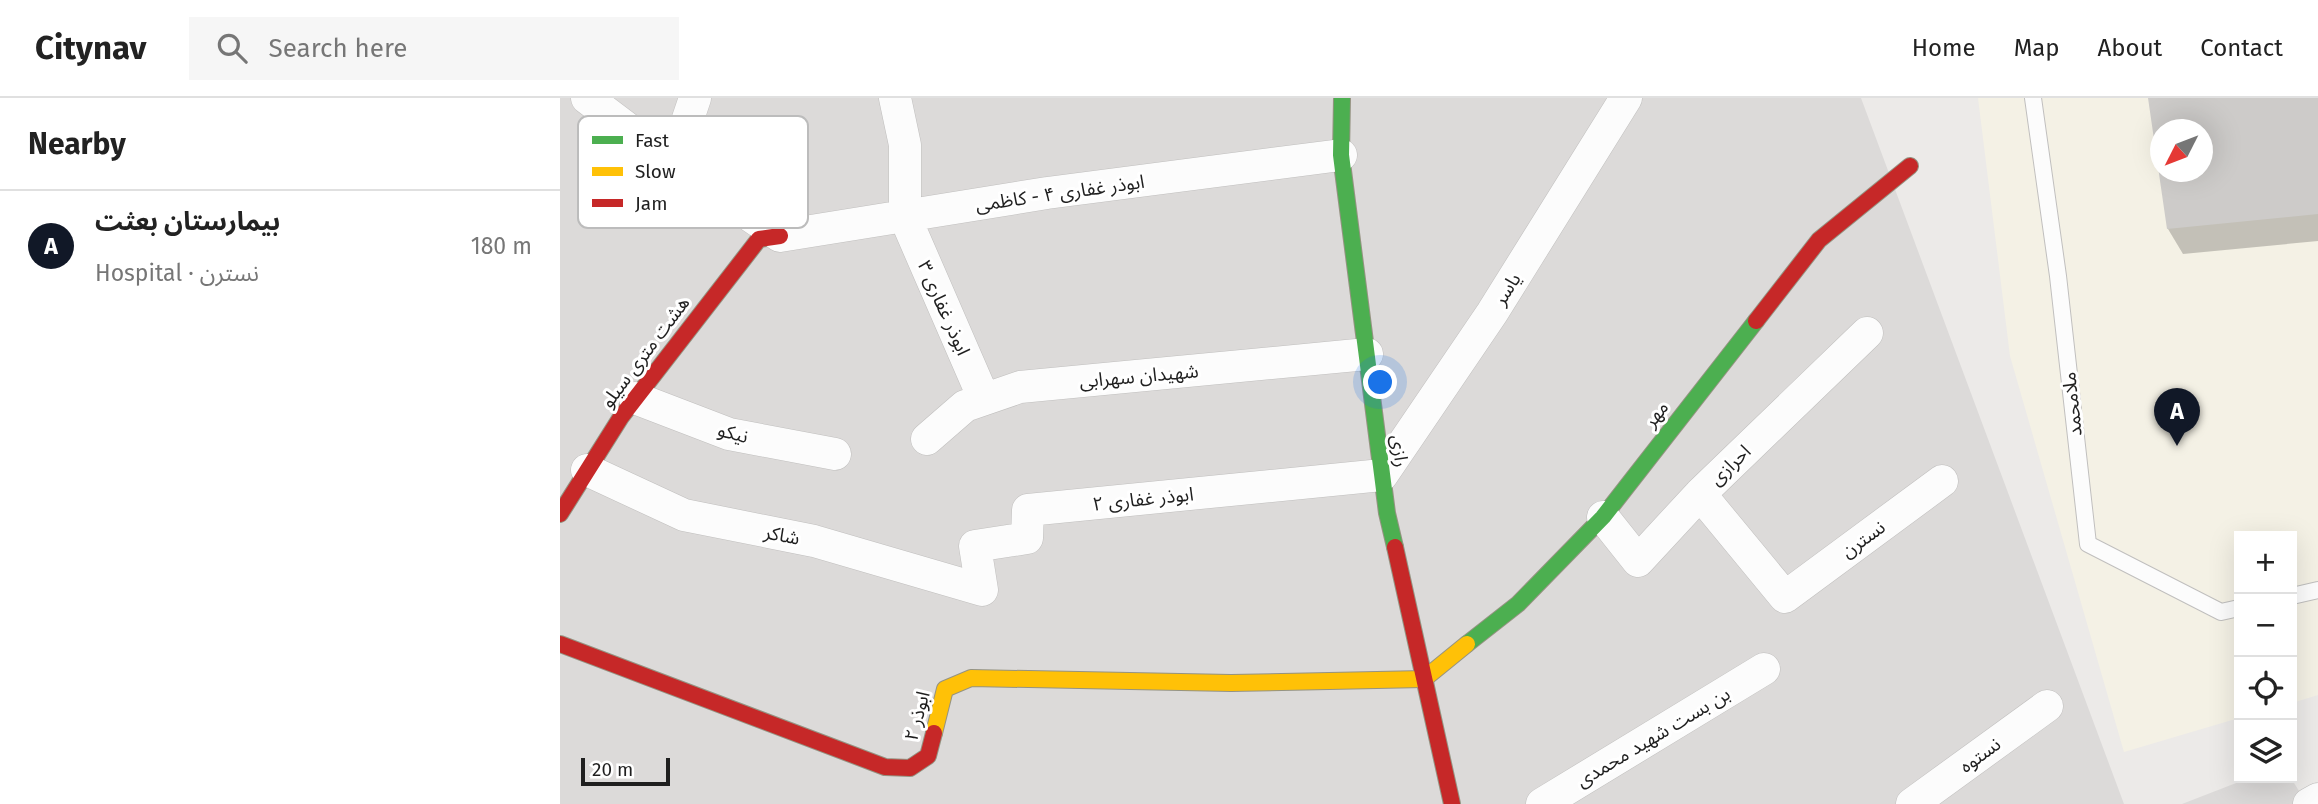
<!DOCTYPE html>
<meta charset="utf-8">
<style>
:root{--surface:#fff;--page:#f6f6f6;--text:#222;--muted:#767676;--line:#e0e0e0;--accent:#111827}
body{margin:0;font-family:"Fira Sans","Noto Sans Arabic",sans-serif;background:var(--page);color:var(--text)}
.controls{position:absolute;right:21px;bottom:21px;display:grid;overflow:hidden;border-radius:0px;box-shadow:0 7px 28px #0002}
.controls button{width:63px;height:63px;display:grid;place-items:center;padding:0;border:0;border-bottom:2px solid var(--line);background:var(--surface);color:var(--text);font:35px sans-serif}
.compass{position:absolute;left:1590px;top:21px;width:63px;height:63px;border-radius:50%;background:var(--surface);box-shadow:0 7px 28px #0002;rotate:228deg}
.scale{position:absolute;left:21px;bottom:18px;width:89px;box-sizing:border-box;padding-left:7px;border:4px solid #1f1f1f;border-top:0;font-size:19px;line-height:24px;white-space:nowrap;color:#1f1f1f;-webkit-text-stroke:5px #fff;paint-order:stroke}
.you{position:absolute;left:821px;top:285px;width:24px;height:24px;margin:-18px;border:5px solid #fff;border-radius:50%;background:#1a73e8;box-shadow:0 0 0 10px #1a73e833}
.badge{display:grid;place-items:center;width:46px;height:46px;border-radius:50%;background:var(--accent);color:#fff;font-size:23px;font-weight:700}
.pin{position:absolute;translate:-50% -58px;filter:drop-shadow(0 2px 4px #0008)}
.pin::after{content:'';position:absolute;top:37px;width:24px;height:21px;background:inherit;clip-path:polygon(0 0,100% 0,50% 100%)}
.list{margin:0;padding:0;list-style:none}
h2{display:flex;justify-content:space-between;align-items:center;height:91px;margin:0;padding:0 28px;font-size:30px}
h2 small{font-size:23px;font-weight:400;color:var(--muted)}
.list li{display:grid;grid-template-columns:46px 1fr auto;gap:21px;align-items:center;box-sizing:border-box;height:112px;padding:0 28px;border-top:2px solid var(--line)}
.list b{display:block;font-size:26px;white-space:nowrap}
.list p{margin:0;font-size:23px;white-space:nowrap;color:var(--muted)}
.list em{font-size:23px;font-style:normal;color:var(--muted)}
.icon{flex:none;width:38px;height:38px;fill:none;stroke:currentColor;stroke-width:2;stroke-linecap:round;stroke-linejoin:round}
.map{position:relative;flex:none;width:1758px;height:706px;overflow:hidden}
header{display:flex;align-items:center;gap:42px;box-sizing:border-box;height:98px;padding:0 35px;background:var(--surface);border-bottom:2px solid var(--line)}
header strong{font-size:33px}
nav{display:flex;gap:38px;margin-inline-start:auto;font-size:24px}
.search{width:490px;height:63px;background:var(--page);display:flex;align-items:center;gap:18px;box-sizing:border-box;padding:0 24px;border-radius:0px;color:var(--muted);font-size:26px}
main{display:flex}
aside{flex:1;background:var(--surface)}
.map>svg:first-child{display:block}
</style>
<header>
<strong>Citynav</strong>
<div class="search"><svg class="icon" aria-label="search" viewBox="0 0 24 24"><circle cx="10" cy="10" r="6"/><path d="M15 15l6 6"/></svg>Search here</div>
<nav><a>Home</a><a>Map</a><a>About</a><a>Contact</a></nav>
</header>
<main>
<aside>
<h2>Nearby<small></small></h2>
<ul class="list">
<li><span class="badge">A</span><div><b>بیمارستان بعثت</b><p>Hospital · نسترن</p></div><em>180 m</em></li>
</ul>
</aside>
<div class="map">
<svg width="1758" height="706" viewBox="0 0 1758 706">
<rect width="100%" height="100%" fill="#eceae8"/>
<path fill="#dcdad9" d="M0 0H1301L1564 706H0Z
M1689 680H1731L1747 706H1622Z"/>
<path fill="#f4f1e5" fill-rule="evenodd" d="M1418 0H1758V597L1732 605V438H1679V620L1564 654 1450 258ZM1601 32H1643V74H1601Z"/>
<path fill="#0003" fill-rule="evenodd" d="M1590 0H1758V143L1623 156 1608 131ZM1601 32H1643V74H1601Z"/>
<path fill="#cdcbc9" fill-rule="evenodd" d="M1588 0H1758V116L1607 131ZM1601 32H1643V74H1601Z"/>
<g fill="none" stroke-linecap="round" stroke-linejoin="round">
<g stroke="#c0bfbe" stroke-width="18">
<path id="lane" d="M1473 0 1498 178 1528 446 1661 514 1679 510
M1732 498 1758 492"/>
</g>
<g stroke="#c0bfbe" stroke-width="33">
<path id="street" d="M27 0 113 65 220 138 487 95 781 57
M335 0 345 47V119L424 301
M113 65 135 0
M75 300 169 336 275 356
M367 341 405 308 460 289 807 256
M27 372 124 417 254 443 422 492 415 448 467 440 468 412 822 377 932 215 1066 0
M1140 396 1225 499 1382 383
M1043 419 1078 463 1140 396 1307 235
M982 706 1204 571
M1352 706 1487 608
M1749 706 1758 701"/>
</g>
<g stroke="#959382" stroke-width="18">
<path id="fast" d="M782 0 781 57 827 415 835 449
M907 546 958 506 1043 419 1196 223"/>
</g>
<g stroke="#959382" stroke-width="18">
<path id="slow" d="M374 635 385 591 411 580 671 585 864 581 907 546"/>
</g>
<g stroke="#959382" stroke-width="18">
<path id="jam" d="M1196 223 1259 142 1350 68
M0 416 61 319 199 141 220 138
M835 449 892 706
M0 546 325 669 350 670 368 658 374 635"/>
</g>
<use href="#lane" stroke="#fcfcfc" stroke-width="16"/>
<use href="#street" stroke="#fcfcfc" stroke-width="32"/>
<use href="#fast" stroke="#4caf50" stroke-width="16"/>
<use href="#slow" stroke="#ffc107" stroke-width="16"/>
<use href="#jam" stroke="#c62828" stroke-width="16"/>
</g>
<g text-anchor="middle" dominant-baseline="central" stroke-width="6" stroke-linejoin="round" paint-order="stroke">
<g font-size="19" fill="#1f1f1f" stroke="#fff">
<text transform="translate(500 95) rotate(-8)">ابوذر غفاری ۴ - کاظمی</text>
<text transform="translate(947 191) rotate(-58)">یاسر</text>
<text transform="translate(384 210) rotate(66)">ابوذر غفاری ۳</text>
<text transform="translate(85 254) rotate(-53)">هشت متری سیلو</text>
<text transform="translate(579 278) rotate(-5)">شهیدان سهرابی</text>
<text transform="translate(1512 306) rotate(-96)">ملامحمد</text>
<text transform="translate(1096 316) rotate(-52)">مهر</text>
<text transform="translate(173 335) rotate(15)">نیکو</text>
<text transform="translate(840 353) rotate(83)">رازی</text>
<text transform="translate(1170 367) rotate(-44)">احرازی</text>
<text transform="translate(583 401) rotate(-6)">ابوذر غفاری ۲</text>
<text transform="translate(222 437) rotate(11)">شاکر</text>
<text transform="translate(1303 441) rotate(-36)">نسترن</text>
<text transform="translate(357 618) rotate(-75)">ابوذر ۲</text>
<text transform="translate(1093 639) rotate(-31)">بن بست شهید محمدی</text>
<text transform="translate(1420 657) rotate(-36)">نستوه</text>
</g>
</g>
<rect x="18" y="18" width="230" height="112" rx="10" fill="#fff" stroke="#bcbcbc" stroke-width="2"/>
<rect x="32" y="38" width="31" height="8" fill="#4caf50"/>
<rect x="32" y="69" width="31" height="9" fill="#ffc107"/>
<rect x="32" y="101" width="31" height="8" fill="#c62828"/>
<g font-size="19" fill="#1f1f1f">
<text x="75" y="49">Fast</text>
<text x="75" y="80">Slow</text>
<text x="75" y="112">Jam</text>
</g>
</svg>
<div class="controls">
<button>+</button>
<button>−</button>
<button><svg class="icon" aria-label="locate" viewBox="0 0 24 24"><circle cx="12" cy="12" r="6"/><path d="M12 2v4M12 18v4M2 12h4M18 12h4"/></svg></button>
<button><svg class="icon" aria-label="layers" viewBox="0 0 24 24"><path d="M12 4l9 5-9 5-9-5zM3 14l9 5 9-5"/></svg></button>
</div>
<svg class="compass" viewBox="-18 -18 36 36"><path d="M0-13l5 13h-10z" fill="#e53935"/><path d="M0 13l5-13h-10z" fill="#767676"/></svg>
<div class="scale">20 m</div>
<div class="you"></div>
<div class="pin badge" style="left:1617px;top:348px">A</div>
</div>
</main>
